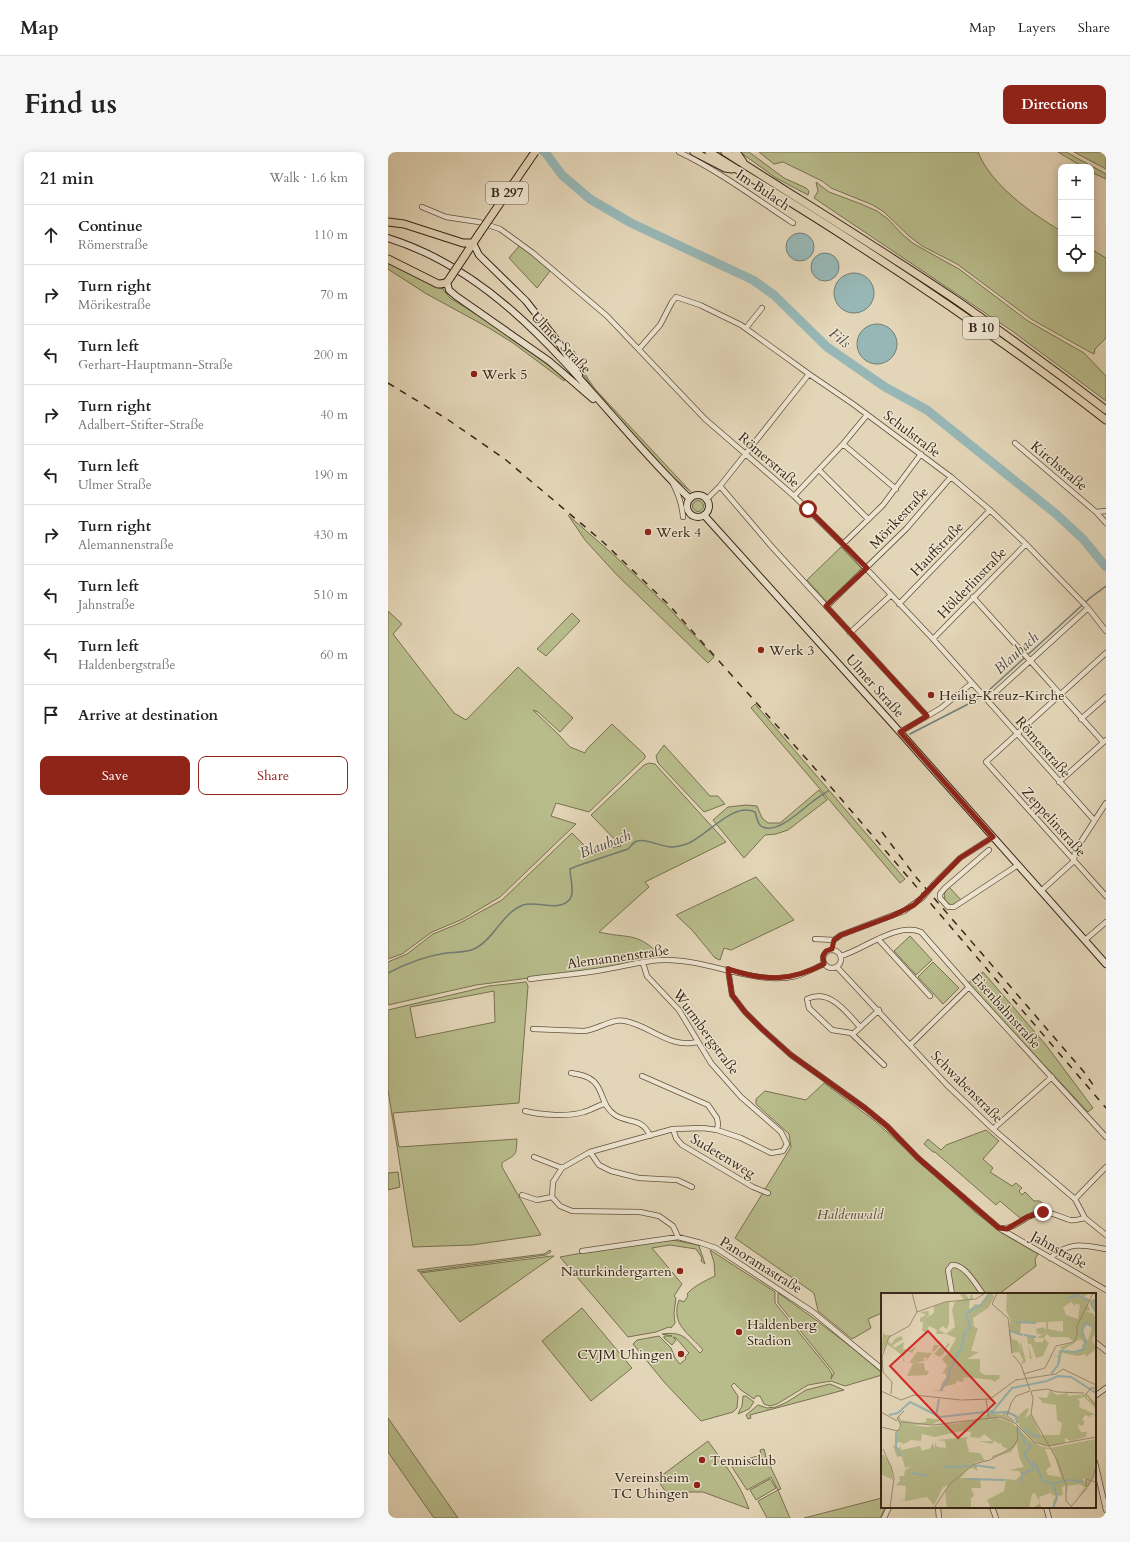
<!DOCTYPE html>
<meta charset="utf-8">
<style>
:root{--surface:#fff;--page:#f6f6f6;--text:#222;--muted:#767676;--line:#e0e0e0;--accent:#8f2418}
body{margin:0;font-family:Cardo,serif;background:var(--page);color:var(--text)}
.controls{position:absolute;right:12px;top:12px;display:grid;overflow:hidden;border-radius:8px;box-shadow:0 2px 10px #0003}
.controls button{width:36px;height:36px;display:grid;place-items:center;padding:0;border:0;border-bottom:1px solid var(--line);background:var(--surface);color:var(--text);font:20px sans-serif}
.stop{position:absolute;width:12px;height:12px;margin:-9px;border:3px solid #8f2418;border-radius:50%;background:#fff}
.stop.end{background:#8f2418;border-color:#fff;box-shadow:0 1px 4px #0008}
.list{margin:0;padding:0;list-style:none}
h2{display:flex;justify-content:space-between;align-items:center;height:52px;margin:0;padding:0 16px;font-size:17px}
h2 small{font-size:13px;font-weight:400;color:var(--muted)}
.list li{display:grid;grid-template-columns:26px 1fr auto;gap:12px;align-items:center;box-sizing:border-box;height:60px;padding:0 16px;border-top:1px solid var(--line)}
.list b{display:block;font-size:15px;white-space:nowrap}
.list p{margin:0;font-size:13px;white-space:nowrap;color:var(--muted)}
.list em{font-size:13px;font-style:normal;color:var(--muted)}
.actions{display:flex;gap:8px;padding:12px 16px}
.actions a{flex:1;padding:9px 0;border:1px solid var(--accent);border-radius:8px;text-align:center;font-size:14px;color:var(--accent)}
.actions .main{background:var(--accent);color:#fff}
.icon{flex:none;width:22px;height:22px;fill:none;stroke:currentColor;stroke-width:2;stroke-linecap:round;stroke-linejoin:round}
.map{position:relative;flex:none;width:718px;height:1366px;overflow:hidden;border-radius:8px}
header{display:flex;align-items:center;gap:24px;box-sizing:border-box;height:56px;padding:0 20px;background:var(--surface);border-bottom:1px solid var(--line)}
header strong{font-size:19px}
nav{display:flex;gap:22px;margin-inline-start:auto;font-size:14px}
.intro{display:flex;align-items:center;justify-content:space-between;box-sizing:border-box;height:96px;padding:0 24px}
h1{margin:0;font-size:28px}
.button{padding:10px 18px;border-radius:8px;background:var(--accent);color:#fff;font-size:14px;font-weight:700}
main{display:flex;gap:24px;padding:0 24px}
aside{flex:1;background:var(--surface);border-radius:8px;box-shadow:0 2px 10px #0003}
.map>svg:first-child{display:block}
</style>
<header>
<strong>Map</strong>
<nav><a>Map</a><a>Layers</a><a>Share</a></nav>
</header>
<div class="intro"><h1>Find us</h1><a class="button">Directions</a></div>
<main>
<aside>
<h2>21 min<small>Walk · 1.6 km</small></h2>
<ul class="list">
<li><svg class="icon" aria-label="ahead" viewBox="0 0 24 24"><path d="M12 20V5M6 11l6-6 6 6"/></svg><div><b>Continue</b><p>Römerstraße</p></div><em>110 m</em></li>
<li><svg class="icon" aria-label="right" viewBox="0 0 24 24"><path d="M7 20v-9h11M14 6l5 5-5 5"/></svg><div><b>Turn right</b><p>Mörikestraße</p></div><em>70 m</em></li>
<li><svg class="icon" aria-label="left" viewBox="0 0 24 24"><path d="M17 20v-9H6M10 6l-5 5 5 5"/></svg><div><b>Turn left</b><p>Gerhart-Hauptmann-Straße</p></div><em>200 m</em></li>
<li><svg class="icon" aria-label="right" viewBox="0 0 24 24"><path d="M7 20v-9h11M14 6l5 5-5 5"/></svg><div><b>Turn right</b><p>Adalbert-Stifter-Straße</p></div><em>40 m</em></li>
<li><svg class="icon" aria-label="left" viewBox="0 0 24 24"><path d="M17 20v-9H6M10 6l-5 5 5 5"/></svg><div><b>Turn left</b><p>Ulmer Straße</p></div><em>190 m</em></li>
<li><svg class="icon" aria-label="right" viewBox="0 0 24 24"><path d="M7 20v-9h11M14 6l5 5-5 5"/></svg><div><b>Turn right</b><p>Alemannenstraße</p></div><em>430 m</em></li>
<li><svg class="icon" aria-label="left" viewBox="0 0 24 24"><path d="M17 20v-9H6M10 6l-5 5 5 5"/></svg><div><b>Turn left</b><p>Jahnstraße</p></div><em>510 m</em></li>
<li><svg class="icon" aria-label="left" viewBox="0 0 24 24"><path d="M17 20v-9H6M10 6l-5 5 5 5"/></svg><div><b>Turn left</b><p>Haldenbergstraße</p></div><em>60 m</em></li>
<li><svg class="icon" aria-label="arrive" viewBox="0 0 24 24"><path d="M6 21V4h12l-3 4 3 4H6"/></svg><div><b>Arrive at destination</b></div></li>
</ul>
<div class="actions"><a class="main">Save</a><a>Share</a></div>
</aside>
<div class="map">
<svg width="718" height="1366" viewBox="0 0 718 1366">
<rect width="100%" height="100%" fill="#e3d5b7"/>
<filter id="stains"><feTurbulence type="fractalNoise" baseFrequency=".005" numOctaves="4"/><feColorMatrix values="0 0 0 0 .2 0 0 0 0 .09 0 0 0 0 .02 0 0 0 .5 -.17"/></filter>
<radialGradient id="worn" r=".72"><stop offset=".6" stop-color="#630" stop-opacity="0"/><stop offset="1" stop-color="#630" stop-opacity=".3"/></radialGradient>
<path fill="#b8bc8b" stroke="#787151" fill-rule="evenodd" d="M326 0H331L353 14 498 105 497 107Z
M352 0H361L396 26 418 36 421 39 420 43 388 26Z
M371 0H590C603 33 643 61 673 79V117H703V97L718 106V186L707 197 706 202 700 199 643 167 569 112 534 94 521 84 496 60 485 53 443 36 434 29 395 10 386 12Z
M670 0H678L718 22V27L703 20V15H695Z
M686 0H718V17Z
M428 30 441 40 473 52 489 59 500 67 515 83 526 92 571 117 640 169 696 201 718 224V249L624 179 426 46 430 39Z
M132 93 162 119 149 136 121 106Z
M0 110 47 135 54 136 62 146 104 172 178 226 176 229 125 191 101 176 37 141 0 117Z
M589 166 718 261V263L588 167Z
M186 199 200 227 207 237 303 340 285 325 208 241 181 202Z
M304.5 354a5.5 5.5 0 1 1 11 0a5.5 5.5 0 1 1-11 0Z
M180 363 228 405 278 453 326 505 320 511 228 422 197 388Z
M453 395 474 417 439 450 419 428Z
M0 459 14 472 5 482 66 561 78 568 130 515 185 566 172 580 150 560 145 558 171 583 182 595 197 601 199 597 224 572 257 603V606L201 660 168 651 163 664 188 672 112 745 75 767 44 780 14 802 0 807Z
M184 461 192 469 158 504 149 497Z
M367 552 517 727 512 731 363 556Z
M276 593 322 644H330L337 652 316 660 270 611 268 604Z
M261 611 267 612 338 690 257 730 261 735 211 780C240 787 248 779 272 803L261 804 260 808 209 817 88 833 0 853V810L19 802 45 782 72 771 114 748 184 681 206 703 222 696 233 694 203 663 256 613Z
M431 638 439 648 400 678 388 682 377 683 356 706 325 668 340 655 358 653 369 654 374 666 380 671H392Z
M368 725 406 768 343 798 336 796 332 808 327 806 304 778 288 763Z
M561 735 574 749 564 753C555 751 554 740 561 735Z
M522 784 544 808 528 823 506 799Z
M545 810 571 836 555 852 530 825Z
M595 820 658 893 705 956 700 960 580 831Z
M138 830 140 834 131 951 5 961 11 995 129 987C128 1006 128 1001 114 1011V1015L153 1083 84 1093 25 1095 0 938V858L101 834ZM106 839 107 870 28 886 22 855Z
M436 931 487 969 587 1060 614 1081 650 1102 647 1107 648 1114 611 1142H494V1161L480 1167 483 1176 464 1187 430 1159 426 1141 347 1086 403 995 401 982 368 952V947L377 939 418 948Z
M598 978 611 989 595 1007 605 1016 602 1020 624 1034 628 1031 634 1036 631 1039 634 1043 637 1040 646 1049H652L662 1059H649L632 1066 612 1049 608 1053 547 1000H545L536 992 540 987 553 998 558 993Z
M10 1020 12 1035 0 1038V1021Z
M285 1088 310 1093 311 1094 317 1112 313 1109 314 1106 308 1097 282 1093 264 1096 294 1132 286 1144 288 1146 286 1161 287 1171 283 1176 281 1175 268 1180 240 1185 172 1105 221 1096Z
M162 1098 163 1100 158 1103 31 1120 29 1118 156 1102Z
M322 1098 387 1140V1151L440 1216 444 1222 443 1227 446 1221 444 1218 390 1151V1141C426 1166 461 1192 494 1221V1223L457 1234 443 1229 420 1233 389 1252 382 1254 376 1252 372 1244H368L366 1247 353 1238 346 1231 343 1234 350 1244 349 1256 345 1260 313 1269 277 1231 245 1192 249 1188 271 1184 283 1196 287 1206 292 1212 298 1207 297 1205 301 1201 288 1186 285 1185 288 1188 284 1193 276 1186V1184H284L274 1182C296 1179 298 1187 312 1201L315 1198C302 1182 282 1173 291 1148L296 1150 300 1144 299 1142C307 1133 317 1129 327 1124L326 1110Z
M164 1104H166L72 1170 32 1121Z
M194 1156 244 1216 203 1249 154 1189Z
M442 1232 456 1238 362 1263 363 1266 360 1267 358 1263 370 1253 379 1256 388 1255 399 1250 418 1238Z
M355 1244H358L366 1250 361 1257 350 1262 354 1254Z
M0 1266 70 1366H46L0 1300Z
M320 1289C335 1310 352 1331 361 1357L315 1340H297L282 1346 269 1327Z
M376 1297 378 1305 393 1337 390 1338 402 1366H379L370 1349 390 1338 383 1325 359 1338 342 1312 373 1303 372 1298Z
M382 1327 388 1336 368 1348 362 1338Z
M494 1346V1355H498L492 1366H416Z"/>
<path fill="#97b7b6" stroke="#717d76" d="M398 95a14 14 0 1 1 28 0a14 14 0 1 1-28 0Z
M423 115a14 14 0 1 1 28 0a14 14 0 1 1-28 0Z
M446 141a20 20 0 1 1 40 0a20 20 0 1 1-40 0Z
M469 192a20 20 0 1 1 40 0a20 20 0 1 1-40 0Z"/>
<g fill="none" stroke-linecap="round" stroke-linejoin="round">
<path stroke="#717d76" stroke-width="1.5" d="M522 582 588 548 599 540 702 446 718 434
M0 821C17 812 39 804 58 801 68 800 79 801 88 796 107 786 114 761 135 753 149 748 171 761 182 747 187 740 182 726 182 717L189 714 240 697C242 695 245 691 247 690 258 685 272 695 283 695 288 695 296 693 301 691 321 682 345 650 367 660 369 665 369 671 373 674 388 684 413 658 424 650 429 646 434 643 440 639"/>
<path stroke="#97b7b6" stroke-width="5" d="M153 0 162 6"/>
<path stroke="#97b7b6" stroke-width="9" d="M157 0 174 23 202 47 243 71 365 128 386 143 439 195 497 235 539 258 668 362 695 387 718 415"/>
<g stroke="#62523f" stroke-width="6">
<path id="minor" d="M291 0C331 19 367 46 405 71
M34 55 58 65 91 70 112 77 145 101 219 164 317 267 406 344 455 392 545 487 706 668
M358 176 374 156
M251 197 272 173 284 150 288 145 312 153 353 173 421 222 465 252 563 325 602 358 638 392 700 456 718 479
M627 291 708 360 718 371
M455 292 508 337
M431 318 480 367
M285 332C291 343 294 352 295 365
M332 334 384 395 539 564
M406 344 455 292 479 263
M318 348 332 334 421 222
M708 360 718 359
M455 392 495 353 533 302
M585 445 715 590
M511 452 602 358
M439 454 518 377 563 325
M462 481 503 443
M545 487 638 392
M718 501 598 610 718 744
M599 548 700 456
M693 567 718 545
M512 580 553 556 584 531
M671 630 718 588
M601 698 557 736 552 742V746L560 755H566L630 713
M546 732 572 706 605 685
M653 739 686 709 687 699 718 651
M427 787 446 788 453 783 516 759
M490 787 542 844
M697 788 718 770
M435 807a9 9 0 1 1 18 0a9 9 0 1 1-18 0Z
M453 804C477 797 508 770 533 780L581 835 718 985
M255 811 259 824 291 858 323 911 353 945 393 980 399 992 395 999 383 1001 353 986 329 978 315 976 285 977 202 1000 174 1016 165 1030 164 1045 172 1054 184 1059 252 1060 271 1064 285 1074 290 1085
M449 815 559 933 605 977 687 1047 697 1066
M340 817 344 843 357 860 374 877 403 903 477 956 499 974 530 1006 611 1076 718 1138
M142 827C166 824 190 822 214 818 234 815 257 808 277 808 320 807 367 834 408 824 418 821 427 816 436 812
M472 875C459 861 442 836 419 847L421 856 444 878 463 881 496 913
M145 877 196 879C209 878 224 866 237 869 263 874 282 897 309 890
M465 882 491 858
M522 893 581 835
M183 921C189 922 196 923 201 926 216 934 212 953 227 963 241 972 254 965 262 984
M254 924 320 953 329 966 330 972 329 978
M137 959C152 963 181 965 196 960 203 958 209 954 216 952
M285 977 288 986 294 993 365 1035 380 1041
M605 977 664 925
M202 1000 211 1013 223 1019 251 1026 289 1028 304 1035
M146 1005 174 1016
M134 1043 149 1048 164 1045
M687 1047 718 1015
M613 1076C628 1078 639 1061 654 1060 664 1060 672 1065 682 1068 687 1069 692 1067 697 1066L718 1083
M194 1099 290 1085 313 1091 328 1096 425 1160 494 1217
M662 1106C683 1089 693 1093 718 1097
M564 1142 560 1118 564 1113C577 1112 588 1133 595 1142
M707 1190 718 1199
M707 1244 718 1236
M707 1310 718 1358
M550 1355 551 1366
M604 1355 608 1366
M658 1355 661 1366
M496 1366 501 1355"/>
</g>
<g stroke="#372617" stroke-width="8">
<path id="secondary" d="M0 86C132 127 207 256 302 347
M85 91 91 103 138 149 171 191 191 223
M59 130 61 138 68 144 161 209 205 247
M299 354a11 11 0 1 1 22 0a11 11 0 1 1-22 0Z
M316 363 502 569 718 812"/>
</g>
<g stroke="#372617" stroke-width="9">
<path id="primary" d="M0 70 16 72 75 91H85
M76 105 91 82
M0 107 50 132C57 132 59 131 62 126"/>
</g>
<g stroke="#372617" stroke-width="9">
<path id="trunk" d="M306 0 337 16 344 17
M321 0C369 30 418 59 465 90 552 146 637 205 718 268
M337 0C415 50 494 98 571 150 621 185 670 221 718 258
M348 0 355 10"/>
</g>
<use href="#minor" stroke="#ede4d0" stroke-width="4.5"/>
<use href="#secondary" stroke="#ede4d0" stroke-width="6"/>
<use href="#primary" stroke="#e3d5b7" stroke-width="7"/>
<use href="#trunk" stroke="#e3d5b7" stroke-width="7"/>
<path stroke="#372617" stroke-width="1.5" stroke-dasharray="7 7" stroke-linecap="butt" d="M0 231 59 267 118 308 215 390 280 452 424 613 718 956
M494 680 527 724 696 920 708 937"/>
<g stroke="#62523f" stroke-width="6" stroke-linecap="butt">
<path id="minor-bridge" d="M516 759 534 746 546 732"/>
</g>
<g stroke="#372617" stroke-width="9" stroke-linecap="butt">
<path id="primary-bridge" d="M91 82 147 0
M62 126 76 105"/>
</g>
<use href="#minor-bridge" stroke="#ede4d0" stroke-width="4.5"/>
<use href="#primary-bridge" stroke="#e3d5b7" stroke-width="7"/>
</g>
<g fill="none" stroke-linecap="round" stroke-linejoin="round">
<path stroke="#8f2418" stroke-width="5" d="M420 357 479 416 438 454 539 564 512 580 605 685 572 706 526 753 504 764 453 783 446 788 444 797 438 799 435 804 436 812C402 830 377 829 340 817L344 843 357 860 374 877 403 903 477 956 499 974 530 1006 611 1076 619 1077 639 1065 655 1060"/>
</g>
<g fill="#8f2418" stroke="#ede4d0" stroke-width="1.5">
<circle cx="86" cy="222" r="4"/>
<circle cx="260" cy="380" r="4"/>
<circle cx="373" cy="498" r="4"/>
<circle cx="543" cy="543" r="4"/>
<circle cx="292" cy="1119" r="4"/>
<circle cx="351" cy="1180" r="4"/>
<circle cx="293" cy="1202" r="4"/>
<circle cx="314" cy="1308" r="4"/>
<circle cx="309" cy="1333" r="4"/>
</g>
<g text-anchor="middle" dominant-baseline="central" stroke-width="3" stroke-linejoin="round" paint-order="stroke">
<g fill="#ede4d0" stroke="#6e5f4e" stroke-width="1">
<rect x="98" y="30" width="42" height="22" rx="3"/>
<rect x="575" y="165" width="36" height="22" rx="3"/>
</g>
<g font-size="13" font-weight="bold" fill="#372617">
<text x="119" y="41">B 297</text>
<text x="593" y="176">B 10</text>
</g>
<g font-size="14" fill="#372617" stroke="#ede4d0">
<text transform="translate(375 38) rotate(34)">Im Bulach</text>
<text transform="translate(173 191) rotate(46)">Ulmer Straße</text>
<text transform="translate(524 282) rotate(37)">Schulstraße</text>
<text transform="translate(381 308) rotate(41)">Römerstraße</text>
<text transform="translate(671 314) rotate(40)">Kirchstraße</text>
<text transform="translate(511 366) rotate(-47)">Mörikestraße</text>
<text transform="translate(549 397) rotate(-46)">Hauffstraße</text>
<text transform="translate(584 431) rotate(-46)">Hölderlinstraße</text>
<text transform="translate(487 534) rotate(48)">Ulmer Straße</text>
<text transform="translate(655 595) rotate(49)">Römerstraße</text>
<text transform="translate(666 670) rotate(48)">Zeppelinstraße</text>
<text transform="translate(230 805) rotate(-8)">Alemannenstraße</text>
<text transform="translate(618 859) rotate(48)">Eisenbahnstraße</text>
<text transform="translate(318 880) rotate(54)">Wurmbergstraße</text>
<text transform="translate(579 935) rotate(45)">Schwabenstraße</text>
<text transform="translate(335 1004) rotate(31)">Sudetenweg</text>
<text transform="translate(671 1098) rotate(29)">Jahnstraße</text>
<text transform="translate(373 1113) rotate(32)">Panoramastraße</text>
</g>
<g font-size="14" fill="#372617" stroke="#ede4d0" text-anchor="start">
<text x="94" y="222">Werk 5</text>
<text x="268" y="380">Werk 4</text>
<text x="381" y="498">Werk 3</text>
<text x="551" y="543">Heilig-Kreuz-Kirche</text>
<text x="284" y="1119" text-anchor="end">Naturkindergarten</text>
<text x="359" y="1172">Haldenberg<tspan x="359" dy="16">Stadion</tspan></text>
<text x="285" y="1202" text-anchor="end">CVJM Uhingen</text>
<text x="322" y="1308">Tennisclub</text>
<text x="301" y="1325" text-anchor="end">Vereinsheim<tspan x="301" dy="16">TC Uhingen</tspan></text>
</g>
<g font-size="14" font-style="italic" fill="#574c34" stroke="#ede4d0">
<text x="462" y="1062">Haldenwald</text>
</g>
<g font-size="15" font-style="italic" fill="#4f4a3f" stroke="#ede4d0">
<text transform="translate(452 186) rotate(39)">Fils</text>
<text transform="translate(628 501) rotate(-42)">Blaubach</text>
<text transform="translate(217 692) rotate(-21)">Blaubach</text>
</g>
</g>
<g transform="translate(493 1141)">
<rect width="215" height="215" fill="#e3d5b7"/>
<path d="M78 0H84L88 6 91 0 92 6 89 7 88 14 89 16 94 11 100 12 108 0H114L111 1 113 4 107 15 92 25 93 34 97 35 90 58 98 59 86 66H99V79L104 82H118L119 85 113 89 112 87 83 84 82 89 76 88 74 91 61 94V98L68 99 51 97H59L61 90 65 85V80L61 81 66 73 61 66 67 60 65 58 59 64 53 61 59 54 63 56 67 50 69 51 64 57 67 60 75 45 65 41 58 53 51 60 53 52H58L65 41H55L56 37 48 33 45 39 41 38 42 29H39V25L45 22 39 19 47 18V16L48 22 43 26 53 20V13L68 8V30L66 36 61 33 58 37 65 41 74 34 71 17 74 9 83 6ZM126 0H209L203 4 210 7 215 5V21L208 8 206 10 209 17 204 19 212 20 215 26V40L211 46 215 56 205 64V61L196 63 182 60 185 57 194 59 202 57 204 50 199 46 182 57 178 72 174 75 177 72V64L171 63H177L181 56 179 54 193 49 187 44H170L166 41 163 45 168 50 162 63 155 65 150 51H147L151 66H149L146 43 153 44 154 49H162L163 45H155L162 41H156L155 36 162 34 165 37V29L140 30 139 41 129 38 131 46 137 48 141 60 139 51 140 49 145 69 140 71 142 67 138 59 131 60 128 39 129 26 125 17ZM190 9 194 13V10L199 12 197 26 185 22 182 14ZM182 28V39L167 36V29ZM206 30 211 34 207 47 203 46 202 37ZM2 39 4 42H10L0 62ZM20 43 22 46 12 52 13 55 23 49 22 56 30 57 35 53 31 60 26 58 22 64 24 69 28 70 36 59 51 60 46 67 44 68 46 65 43 64V68L35 70H43L44 77 48 78 46 82 26 83 32 70 25 69 22 68V63L6 51 8 48 10 51 15 45ZM169 97 176 102 187 100V103L205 101 206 105 211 108 206 101 215 110V116L203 104 196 106 199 108 198 114 215 122H210V124L204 122 201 127 203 128V132L199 133 198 129 197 134 200 139H206L205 144 190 148 184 145V150L173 153 161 152 147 144 139 134 138 131 141 129 136 131 134 124 127 120 136 124 146 115 148 116 144 125 150 121 160 142H179L181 130 176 127 175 112 162 110 157 104 166 105ZM107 120 108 127 112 126H108V120L122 122V120H126L124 123 134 130 121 124 116 123 125 126 117 124 116 125 131 130 148 146 159 153 169 155 215 146 213 183 211 187 202 185 203 190 205 186 211 188 208 193 195 206 204 194 198 191 187 193 186 201 185 191 181 195 182 202 177 203 173 215 172 209 175 203 170 201 168 195 169 200 158 204 160 215H152L159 210 154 200 151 201 148 215H108L109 212 106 207 123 198 125 186 135 187 140 182 138 178 128 177 143 174 138 164 136 150 130 159 111 165V163L128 157 121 153 120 149 119 151 113 148 111 151 98 148H112L103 141 99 145 89 144 90 139 80 138 54 144 41 141 40 148 30 147 23 151 19 149 15 150V154L19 155 20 151V157L39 153 41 158 50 155 51 150 54 155V149L56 154 65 155 64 148 56 147 87 144 85 147 88 159 99 160 104 168 95 169 92 171 96 172V178L92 175 87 176 79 185H99L100 195H90L93 203 90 205V215H66L64 198 68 192 62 194 53 212 46 204 25 208 19 207H24L25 193 15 192 19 188 18 183H23L24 177 31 173 24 175 22 167 20 163 16 164 12 152 14 153V139L20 134 16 126 18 122 20 127 36 130 45 129V125L60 127 52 131H36L19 129 32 131 50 132 75 130 64 132H34L20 130 45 134 73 131 97 127 83 129 98 126ZM164 156H170L173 161 180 184 167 182 165 177 170 173ZM0 162H3L11 173 12 187 0 181Z" fill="#b8bc8b" fill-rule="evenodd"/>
<path fill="none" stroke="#97b7b6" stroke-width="2" d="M187 5 197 2 207 7M215 7 210 11 215 19M134 29 155 30M129 38 142 42M143 42 155 44M170 81 177 72 179 58 194 59 203 56 202 53 205 49 201 37 205 30 215 36M60 98 69 82 68 79 81 53 84 39 89 35 85 20 100 12 108 1M109 120 126 119 135 123 136 130M8 122 17 120 29 109 59 124 112 118 131 95 166 88 177 83 190 84 215 100M55 123 58 106M137 135 144 149 150 153 143 161 153 176 141 181V189M143 137H146L154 143H159M15 140V154L20 163M151 170 155 172 162 188 173 191 176 205 172 215M93 172 114 175M63 174 88 173M31 180 47 183M86 186 124 187M174 190 190 187 203 189"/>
<path fill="none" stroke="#9e8f77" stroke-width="1" d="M116 0 111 11 127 25 131 61M36 19 64 9 95 6 104 0M132 62 140 72 149 97M142 81 164 75 175 53 193 49 196 42V33L212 0M135 87 175 81 182 76 215 92M215 95H210L205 101 215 113M0 98 20 107M150 98 152 106 150 121 176 167 185 192V208L190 213M150 98 166 96 176 99 203 100M10 101 11 89 2 79 1 64 8 44 28 33 36 19 31 0M105 106 108 126M20 107 33 102 80 107M81 107 109 106 136 86M0 119 16 128M133 128 126 123 130 110 135 103 149 98M20 129 52 132 119 124 134 130 153 149 167 153 215 144M0 134 17 138 20 132 16 125 23 118M2 156 9 172M205 194V186L215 189M206 194 212 185 215 172M9 215 13 185 10 173M53 215 68 192 93 171 109 167 132 154 137 146 136 133M189 215 206 195"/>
<path fill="#d62828" fill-opacity="0.15" stroke="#d62828" stroke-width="2" d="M47 38 114 110 77 145 9 73Z"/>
<rect width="215" height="215" fill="none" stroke="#372617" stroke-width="2"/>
</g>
<rect width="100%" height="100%" filter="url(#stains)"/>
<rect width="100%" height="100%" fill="url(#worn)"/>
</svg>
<div class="controls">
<button>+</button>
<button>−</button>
<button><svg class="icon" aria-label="locate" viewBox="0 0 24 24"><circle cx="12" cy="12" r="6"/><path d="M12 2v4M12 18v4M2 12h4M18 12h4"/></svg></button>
</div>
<div class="stop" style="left:420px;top:357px"></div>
<div class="stop end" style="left:655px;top:1060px"></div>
</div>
</main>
